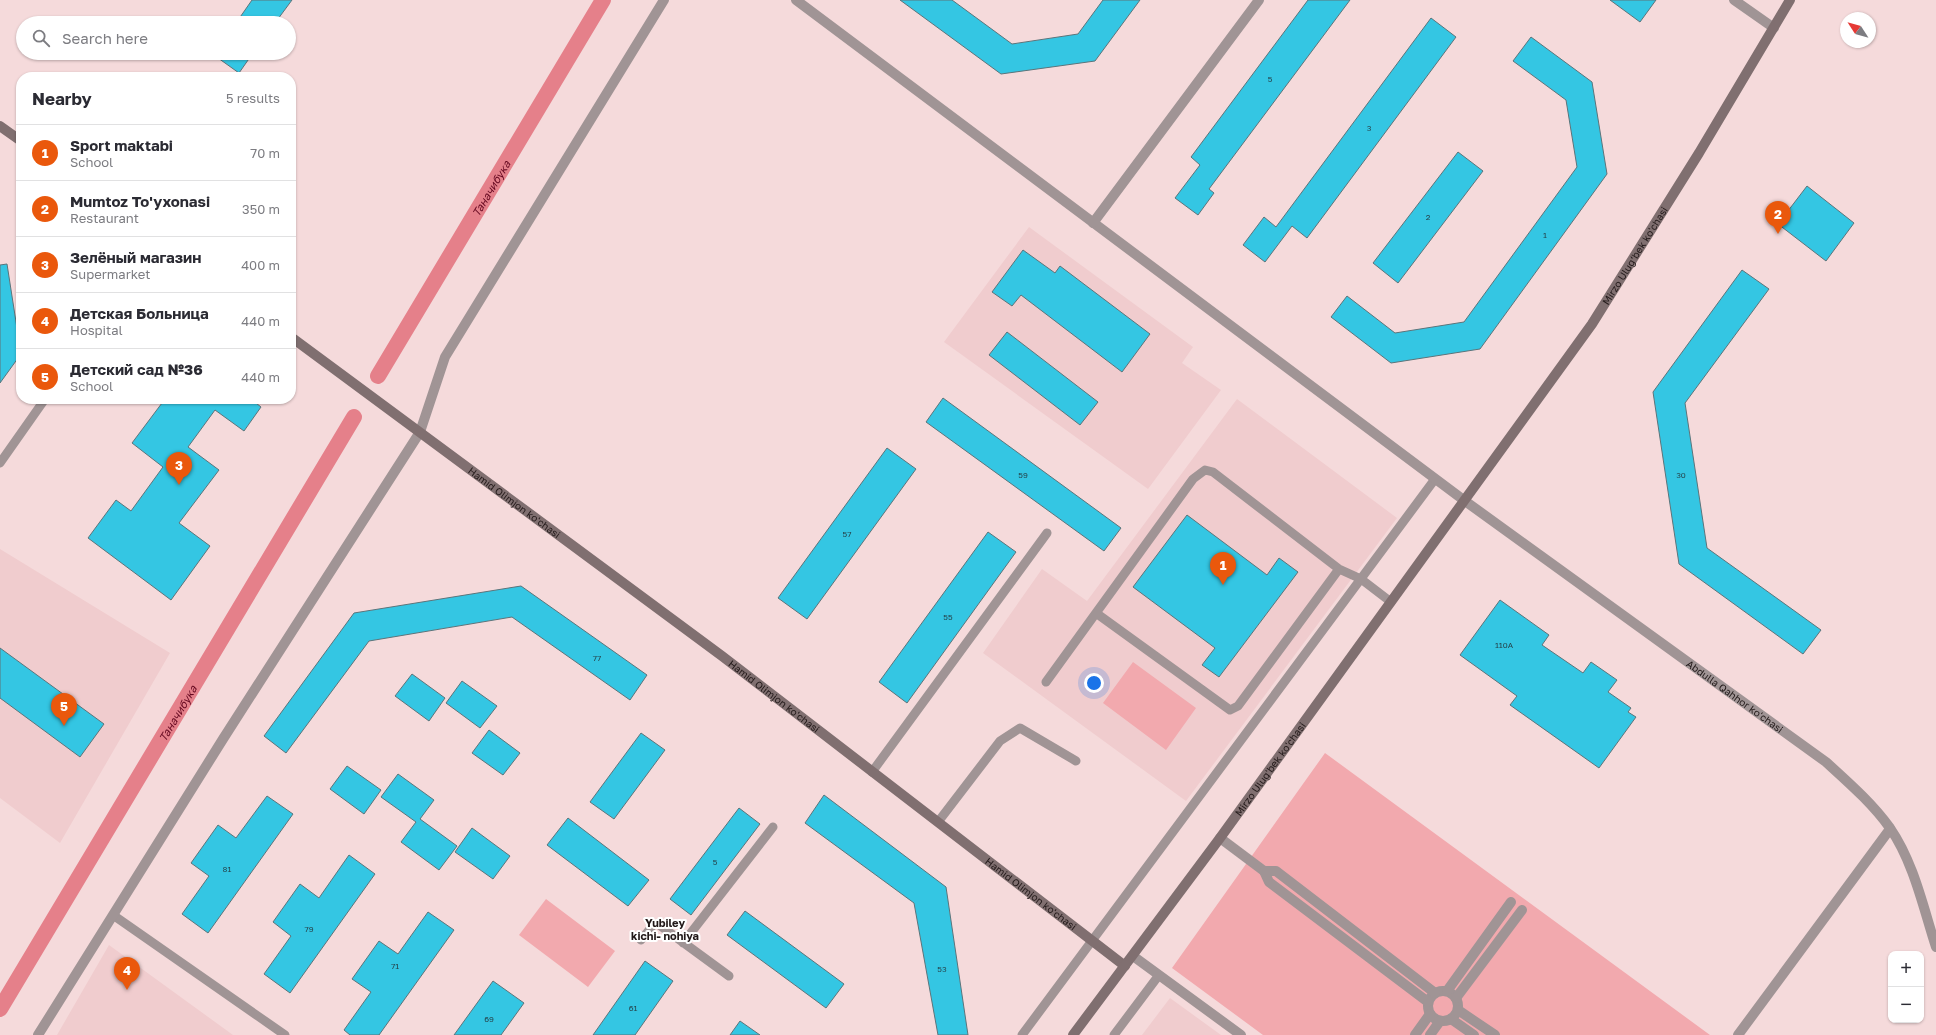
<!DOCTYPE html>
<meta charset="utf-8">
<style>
:root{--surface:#fff;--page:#f7f7f7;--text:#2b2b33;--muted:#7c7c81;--line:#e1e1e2;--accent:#ea580c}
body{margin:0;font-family:"Golos Text",sans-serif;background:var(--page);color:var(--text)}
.controls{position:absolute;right:12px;bottom:12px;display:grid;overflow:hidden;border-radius:8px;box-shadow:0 1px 3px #0004}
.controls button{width:36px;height:36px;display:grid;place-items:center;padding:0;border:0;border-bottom:1px solid var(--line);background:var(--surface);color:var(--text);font:20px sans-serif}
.compass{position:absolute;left:1840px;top:12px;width:36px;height:36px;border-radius:50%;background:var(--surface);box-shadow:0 1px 3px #0004;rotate:306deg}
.you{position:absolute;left:1094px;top:683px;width:14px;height:14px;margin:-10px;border:3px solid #fff;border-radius:50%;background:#1a73e8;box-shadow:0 0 0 6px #1a73e833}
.badge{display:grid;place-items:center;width:26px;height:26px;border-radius:50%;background:var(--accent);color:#fff;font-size:13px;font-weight:700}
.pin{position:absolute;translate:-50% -33px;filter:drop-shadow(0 1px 2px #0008)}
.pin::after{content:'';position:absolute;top:21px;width:14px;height:12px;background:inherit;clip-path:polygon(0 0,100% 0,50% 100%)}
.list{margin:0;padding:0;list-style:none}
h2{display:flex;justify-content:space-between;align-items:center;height:52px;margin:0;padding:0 16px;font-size:17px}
h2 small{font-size:13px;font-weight:400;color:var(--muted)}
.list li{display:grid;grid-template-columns:26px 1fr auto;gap:12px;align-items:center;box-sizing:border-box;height:56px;padding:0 16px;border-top:1px solid var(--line)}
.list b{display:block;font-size:15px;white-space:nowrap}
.list p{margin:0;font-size:13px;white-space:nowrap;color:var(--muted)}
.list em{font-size:13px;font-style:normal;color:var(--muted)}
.icon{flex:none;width:22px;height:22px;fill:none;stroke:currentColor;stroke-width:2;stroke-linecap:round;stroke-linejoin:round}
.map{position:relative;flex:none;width:1936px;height:1035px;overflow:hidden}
.search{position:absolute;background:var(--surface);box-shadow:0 1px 3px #0004;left:16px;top:16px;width:280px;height:44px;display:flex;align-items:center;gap:10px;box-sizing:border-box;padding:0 14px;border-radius:22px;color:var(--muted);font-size:15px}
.panel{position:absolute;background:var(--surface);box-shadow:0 1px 3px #0004;left:16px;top:72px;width:280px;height:332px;border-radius:16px}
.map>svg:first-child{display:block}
</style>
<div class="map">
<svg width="1936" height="1035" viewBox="0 0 1936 1035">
<rect width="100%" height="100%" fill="#f5dadb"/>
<path fill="#f0ccce" d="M1029 227 1193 347 1182 363 1221 390 1148 489 944 342Z
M1237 399 1397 518 1186 801 983 653 1042 569 1087 601Z
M0 549 170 653 60 843 0 798Z
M109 945 233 1035H57Z
M1170 998 1221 1035H1142Z"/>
<path fill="#f2a9ae" d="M1133 662 1196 708 1166 750 1103 703Z
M1325 753 1710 1035H1263L1172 968Z
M546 899 615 951 588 987 519 935Z"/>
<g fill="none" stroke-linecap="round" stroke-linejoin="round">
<g stroke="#e5808a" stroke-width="16">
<path id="s1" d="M378 376 603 0"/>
<path id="s2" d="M0 1009 354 417"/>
</g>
</g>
<path fill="#34c6e3" stroke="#5c747a" d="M252 0H292L275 23H236Z
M900 0H952L1012 44 1078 34 1103 0H1140L1095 61 1001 74Z
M1308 0H1350L1209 189 1214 193 1198 215 1175 198 1200 165 1191 157Z
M1610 0H1656L1640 22Z
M1431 18 1456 37 1307 238 1292 226 1265 262 1243 245 1264 217 1276 227Z
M1531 37 1592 82 1607 174 1480 349 1391 363 1331 317 1347 296 1395 333 1464 322 1577 167 1566 100 1513 61Z
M211 53H253L239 73Z
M1458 152 1483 171 1398 283 1373 263Z
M1807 186 1854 223 1826 261 1778 224Z
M1023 250 1055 273 1060 266 1150 334 1122 372 1021 295 1012 306 992 292Z
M7 264 21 354 0 383V265Z
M1742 270 1769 289 1685 403 1707 548 1821 630 1803 654 1679 564 1653 392Z
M1007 332 1098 402 1080 425 989 355Z
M943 398 1121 528 1104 551 926 422Z
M165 399H251L261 407 244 431 215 410 188 447 219 470 179 523 210 546 171 600 88 538 116 500 131 511 163 467 132 443Z
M887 448 916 469 807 619 778 598Z
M1187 515 1267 575 1279 558 1298 572 1219 677 1202 665 1215 648 1133 587Z
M988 532 1016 552 907 703 879 682Z
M521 586 647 675 630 700 512 617 369 641 286 753 264 736 354 613Z
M1500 600 1549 635 1542 645 1583 673 1591 662 1617 680 1608 692 1631 708 1628 712 1636 717 1599 768 1510 705 1517 696 1460 655Z
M0 648 104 724 80 757 0 698Z
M412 674 445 698 429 721 395 696Z
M462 681 497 706 480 728 446 703Z
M489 730 520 753 503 775 472 753Z
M641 733 665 750 614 819 590 802Z
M347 766 381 790 364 814 330 789Z
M398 774 434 800 420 819 457 846 439 870 401 842 416 822 381 797Z
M824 795 946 887 968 1035H938L914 903 805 823Z
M267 796 293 814 208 933 182 914 209 876 191 863 218 825 236 838Z
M739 808 760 824 691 915 670 899Z
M568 818 649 880 628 906 547 845Z
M472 828 510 856 493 879 455 852Z
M349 855 375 874 290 993 264 974 291 936 273 922 300 884 319 898Z
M745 911 844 984 826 1008 727 935Z
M428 912 454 930 379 1035H350L344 1030 371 992 352 979 379 941 398 954Z
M645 961 673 981 635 1035H593Z
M493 981 524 1003 501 1035H454Z
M740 1021 760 1035H730Z"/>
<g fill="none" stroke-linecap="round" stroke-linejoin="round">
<path stroke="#a09495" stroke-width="9" d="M0 463 45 399
M1096 613 1230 710 1238 706 1339 569
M1046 682 1193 479 1205 470 1213 472 1339 569 1361 579 1391 602
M872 772 1047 533
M938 822 1000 741 1020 728 1076 761
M113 915 285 1035
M641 940 654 924H658L729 976
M683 943 773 827
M1022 1035 1435 479
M1114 1035 1159 975"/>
<g stroke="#a09495" stroke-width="10">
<path id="s3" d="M796 0 1465 501 1826 762C1849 783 1872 803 1890 828 1914 863 1923 907 1936 947"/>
<path d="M1734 0 1774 28"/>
<path d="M1093 223 1259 0"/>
<path d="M1220 838 1264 871"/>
<path d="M1133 956 1241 1035"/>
<circle cx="1443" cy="1006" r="15"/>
<path d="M1447 991 1511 902"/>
<path d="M1456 998 1522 910"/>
<path d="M1428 1002 1269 882 1264 871H1276L1435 993"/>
<path d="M1458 1010 1495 1035"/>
<path d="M1451 1019 1474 1035"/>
<path d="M38 1035 223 739 420 432 445 357 664 0"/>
<path d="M1415 1035 1430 1014"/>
<path d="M1430 1035 1440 1021"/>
<path d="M1738 1035 1890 829"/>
</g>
<g stroke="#806f70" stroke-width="10">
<path d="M0 126 21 141"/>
<path id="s4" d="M291 337 722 656 1125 966"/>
<path id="s5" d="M1073 1035 1220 838 1592 324 1699 153 1790 0"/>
</g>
</g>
<g text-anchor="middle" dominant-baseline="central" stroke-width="4" stroke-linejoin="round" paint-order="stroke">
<g font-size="8" fill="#26444c">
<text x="1270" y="79">5</text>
<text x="1369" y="128">3</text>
<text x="1428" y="217">2</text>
<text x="1545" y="235">1</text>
<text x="1023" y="475">59</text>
<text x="1681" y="475">30</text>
<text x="847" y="534">57</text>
<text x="948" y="617">55</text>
<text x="1504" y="645">110A</text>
<text x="597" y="658">77</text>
<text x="715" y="862">5</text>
<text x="227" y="869">81</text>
<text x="309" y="929">79</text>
<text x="395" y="966">71</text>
<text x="942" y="969">53</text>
<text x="633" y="1008">61</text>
<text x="489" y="1019">69</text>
</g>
<g font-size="10" fill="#221919" stroke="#fff">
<text stroke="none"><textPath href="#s5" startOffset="961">Mirzo Ulug‘bek ko'chasi</textPath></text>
<text stroke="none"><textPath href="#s4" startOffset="278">Hamid Olimjon ko'chasi</textPath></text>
<text stroke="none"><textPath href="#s4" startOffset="602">Hamid Olimjon ko'chasi</textPath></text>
<text stroke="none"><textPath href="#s3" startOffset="1169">Abdulla Qahhor ko'chasi</textPath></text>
<text stroke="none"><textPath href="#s5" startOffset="331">Mirzo Ulug'bek ko'chasi</textPath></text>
<text stroke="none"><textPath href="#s4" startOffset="926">Hamid Olimjon ko'chasi</textPath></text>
</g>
<g font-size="11" font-style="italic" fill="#650820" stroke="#fff">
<text stroke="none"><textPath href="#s1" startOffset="219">Таначибука</textPath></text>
<text stroke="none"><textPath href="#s2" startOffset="345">Таначибука</textPath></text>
</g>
<g font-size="11" font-weight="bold" fill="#221919" stroke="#fff">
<text x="665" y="922">Yubiley<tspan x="665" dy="13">kichi- nohiya</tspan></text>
</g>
</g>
</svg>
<div class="controls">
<button>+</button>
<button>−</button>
</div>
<svg class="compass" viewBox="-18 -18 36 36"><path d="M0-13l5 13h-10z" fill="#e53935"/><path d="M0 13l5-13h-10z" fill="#7c7c81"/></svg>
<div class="you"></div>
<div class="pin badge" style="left:1223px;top:585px">1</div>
<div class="pin badge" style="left:1778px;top:234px">2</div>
<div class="pin badge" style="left:179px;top:485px">3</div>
<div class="pin badge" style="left:127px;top:990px">4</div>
<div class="pin badge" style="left:64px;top:726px">5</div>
<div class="search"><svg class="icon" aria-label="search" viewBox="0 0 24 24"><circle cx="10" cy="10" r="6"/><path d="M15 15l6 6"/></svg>Search here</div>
<section class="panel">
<h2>Nearby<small>5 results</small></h2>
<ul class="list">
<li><span class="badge">1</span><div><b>Sport maktabi</b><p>School</p></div><em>70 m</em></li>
<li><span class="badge">2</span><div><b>Mumtoz To'yxonasi</b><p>Restaurant</p></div><em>350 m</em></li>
<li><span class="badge">3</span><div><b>Зелёный магазин</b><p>Supermarket</p></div><em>400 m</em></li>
<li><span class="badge">4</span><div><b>Детская Больница</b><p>Hospital</p></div><em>440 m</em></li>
<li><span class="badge">5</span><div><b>Детский сад №36</b><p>School</p></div><em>440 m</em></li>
</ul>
</section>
</div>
